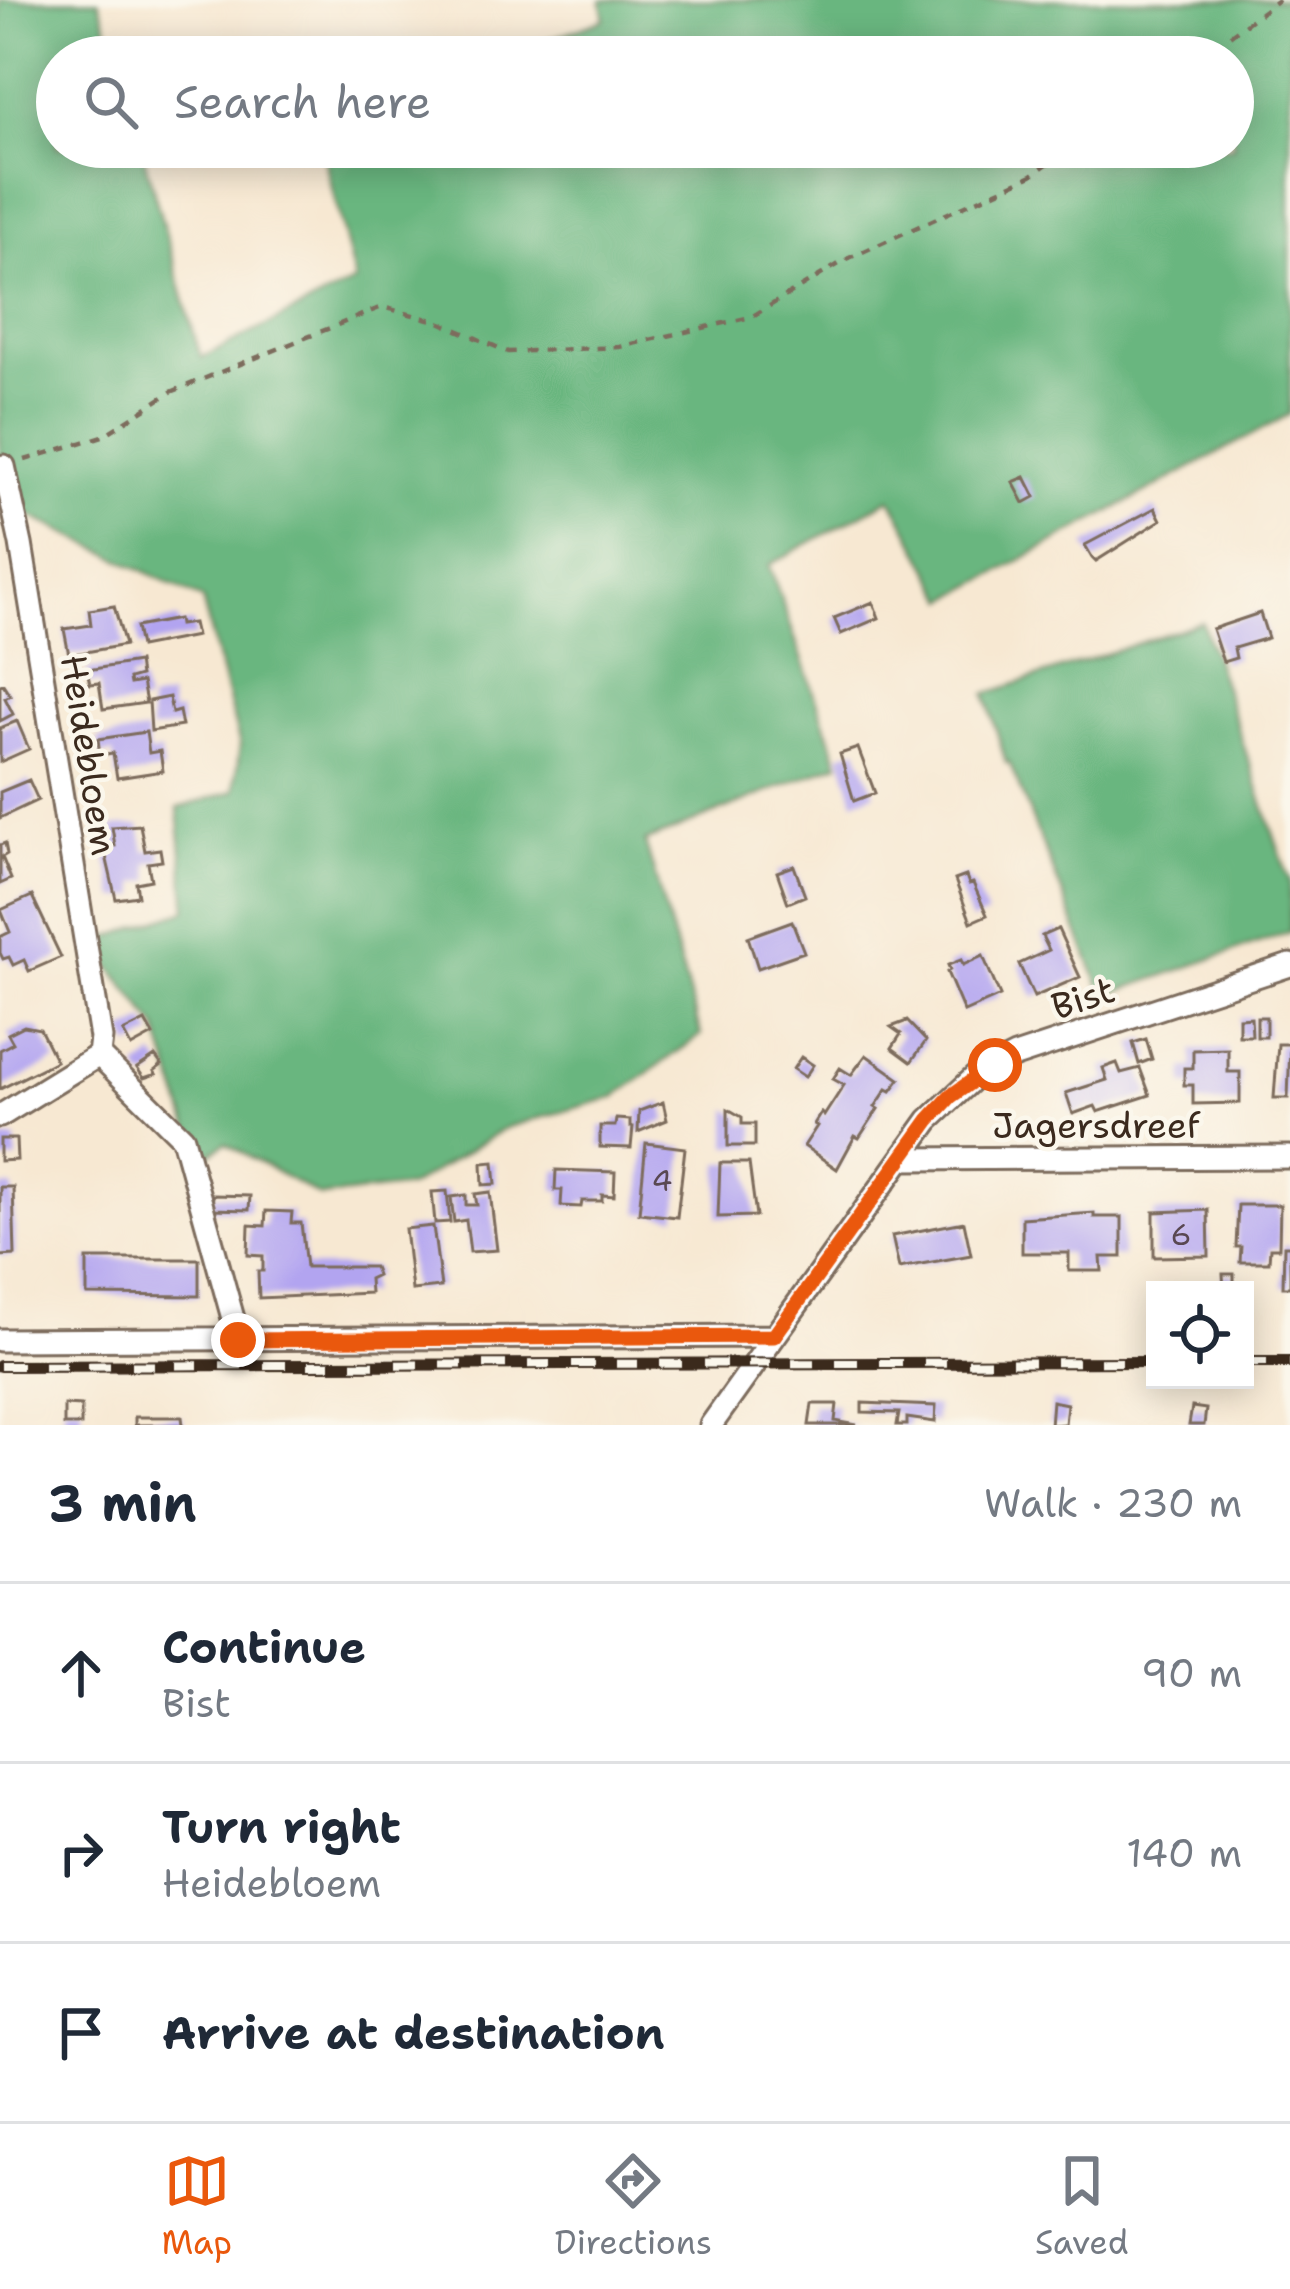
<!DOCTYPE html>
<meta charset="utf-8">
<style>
:root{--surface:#fff;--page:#f2f2f3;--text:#1f2937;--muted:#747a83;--line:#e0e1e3;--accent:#ea580c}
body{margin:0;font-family:"Shantell Sans",sans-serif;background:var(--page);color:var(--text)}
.controls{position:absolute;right:36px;bottom:36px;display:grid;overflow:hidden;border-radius:0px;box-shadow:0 6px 30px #0003}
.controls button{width:108px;height:108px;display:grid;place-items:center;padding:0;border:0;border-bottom:3px solid var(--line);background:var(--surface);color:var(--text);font:60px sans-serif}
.stop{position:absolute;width:36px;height:36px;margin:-27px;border:9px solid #ea580c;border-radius:50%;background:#fff}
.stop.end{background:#ea580c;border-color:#fff;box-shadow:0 3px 12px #0008}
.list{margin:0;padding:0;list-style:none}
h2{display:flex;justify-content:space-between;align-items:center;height:156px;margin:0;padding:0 48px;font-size:51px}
h2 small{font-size:39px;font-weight:400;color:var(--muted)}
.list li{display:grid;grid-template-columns:78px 1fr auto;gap:36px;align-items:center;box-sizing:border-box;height:180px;padding:0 48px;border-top:3px solid var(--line)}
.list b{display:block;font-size:45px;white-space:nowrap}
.list p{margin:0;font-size:39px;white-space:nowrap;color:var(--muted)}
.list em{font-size:39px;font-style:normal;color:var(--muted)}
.icon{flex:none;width:66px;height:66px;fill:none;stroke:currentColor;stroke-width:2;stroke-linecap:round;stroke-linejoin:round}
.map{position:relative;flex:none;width:1290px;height:1425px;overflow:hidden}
.search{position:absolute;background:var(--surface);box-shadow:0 6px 30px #0003;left:36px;right:36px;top:36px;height:132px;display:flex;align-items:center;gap:30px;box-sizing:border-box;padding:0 42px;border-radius:66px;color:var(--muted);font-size:45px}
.sheet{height:696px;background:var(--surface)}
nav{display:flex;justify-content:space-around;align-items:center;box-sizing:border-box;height:168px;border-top:3px solid var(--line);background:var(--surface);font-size:33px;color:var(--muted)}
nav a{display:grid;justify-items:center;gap:6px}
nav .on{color:var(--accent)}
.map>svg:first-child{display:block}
</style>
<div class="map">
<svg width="1290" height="1425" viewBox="0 0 1290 1425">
<rect width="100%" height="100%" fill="#fbf7ec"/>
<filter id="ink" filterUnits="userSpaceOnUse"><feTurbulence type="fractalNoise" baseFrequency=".00833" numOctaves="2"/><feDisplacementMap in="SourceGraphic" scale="24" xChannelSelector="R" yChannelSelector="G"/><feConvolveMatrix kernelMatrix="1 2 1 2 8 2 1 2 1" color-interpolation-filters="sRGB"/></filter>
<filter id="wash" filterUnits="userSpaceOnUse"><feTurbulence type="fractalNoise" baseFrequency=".004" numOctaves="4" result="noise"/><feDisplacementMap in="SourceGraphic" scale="48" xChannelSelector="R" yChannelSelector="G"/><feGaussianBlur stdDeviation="2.7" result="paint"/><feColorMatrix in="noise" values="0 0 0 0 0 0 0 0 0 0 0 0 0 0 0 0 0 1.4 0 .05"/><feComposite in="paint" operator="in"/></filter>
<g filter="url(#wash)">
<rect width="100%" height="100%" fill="#f7e8d2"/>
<path fill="#69b67f" stroke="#52704e" stroke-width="3" d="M0 0H99L116 57H57V147H141L201 358 355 282 322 147H1233V57H500L605 19 601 0H1290V414L947 600 891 498 769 565 839 763 645 842 701 1035 615 1097 507 1127 409 1187 321 1197 225 1143 200 1162 157 1027 92 943 187 910 178 808 234 791 240 745 202 599 0 501Z
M1202 622 1290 883V932L1104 996 1009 762 1006 763 986 694Z"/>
<g id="blocks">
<path fill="#b2a4f0" d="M1025 477 1035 497 1024 503 1013 482Z
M1155 508 1161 520 1096 561 1092 557 1085 545Z
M873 602 879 618 841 634 834 618Z
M114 606 125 645 69 655 64 629 91 625 89 610Z
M1260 613 1268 638 1234 648 1236 658 1223 662 1212 629Z
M178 619 179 625 193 623 196 636 140 647 136 627Z
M138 662 140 676 129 679 130 684 142 682 146 703 103 709 99 683 90 684 87 670Z
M3 684 10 695 5 698 13 714 0 721V685Z
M169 697 172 713 179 711 182 726 151 731 149 701Z
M17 721 29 749 0 762V728Z
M146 732 149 753 160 751 163 771 117 778 113 753 100 755 98 739Z
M858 748 875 793 854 801 840 754Z
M29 780 38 800 0 818V792Z
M140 825 145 851 160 849 162 861 148 863 151 880 136 883 138 896 116 899 104 847 115 846 112 827Z
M5 843 7 854 2 857 11 879 0 884V845Z
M794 866 805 896 788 903 777 872Z
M966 876 969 884 973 883 987 915 971 922 955 880Z
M32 896 61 957 29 971 24 960 13 965 9 957 3 959 0 953V937L10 932 1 910Z
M792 921 804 952 758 968 748 937Z
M1058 929 1080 977 1034 997 1019 964 1049 950 1042 936Z
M983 956 1000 996 964 1012 947 972 950 970 948 965 961 960 963 965Z
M1251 1017 1252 1036H1239V1018Z
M1257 1017H1266V1037H1257Z
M145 1021 153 1035 131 1047 123 1032Z
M907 1021 926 1041 911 1062 892 1048 901 1034 891 1027Z
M24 1026 40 1029 56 1061 0 1089V1050L13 1043 8 1034Z
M1146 1039 1152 1059 1139 1064 1133 1043Z
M1278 1044H1290L1288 1098H1274Z
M1228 1049V1072H1240V1103L1193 1104V1085H1184V1068H1193V1050Z
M866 1055 900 1079 891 1091 887 1089 875 1107 878 1109 859 1138 855 1136 837 1169 804 1146 817 1126 814 1124 821 1113 824 1116 844 1085 833 1079 840 1068 851 1075Z
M155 1056 162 1065 154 1071 156 1074 144 1078 137 1068Z
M801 1057 813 1065 805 1077 793 1069Z
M1117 1063 1121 1073 1140 1068 1150 1095 1098 1112 1095 1106 1073 1114 1066 1093 1107 1080 1103 1068Z
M663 1102 667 1120 638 1132 639 1111Z
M728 1109 742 1117V1124H755V1146H728Z
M616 1119 630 1120V1127H633L631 1148 600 1147V1126H615Z
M0 1139H16L17 1160 0 1161Z
M646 1143 685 1148 677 1217 639 1213Z
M494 1162 496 1184 483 1185 482 1163Z
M720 1163H749L756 1216 718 1217Z
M556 1170 615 1172 614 1196 602 1195V1201H582L581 1207 561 1206 562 1190H555Z
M0 1187H13L15 1255 0 1256Z
M447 1191 450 1222 435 1223 432 1192Z
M490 1192 497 1250 470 1252 466 1220 454 1222 451 1197 466 1195V1205H477L475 1194Z
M213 1195 250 1196 249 1210 212 1209Z
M1238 1205H1280L1279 1248H1270L1269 1262H1240L1241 1247H1236Z
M1208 1210 1209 1256 1154 1257V1212Z
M266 1211 292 1212 291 1223H301L306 1267H374L377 1275 369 1279 370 1293 259 1298 258 1271H263V1256L248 1255 249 1225 265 1226Z
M1094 1213V1217H1122V1257H1101L1102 1271H1069V1253H1022V1218Z
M964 1222 971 1255 899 1268 892 1236Z
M433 1226 441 1287 412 1290 405 1229Z
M1284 1246H1290V1287H1283Z
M87 1259H199V1296L87 1295Z
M1223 1274H1234V1290H1224Z
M1052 1401 1067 1404 1065 1424 1050 1425Z
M862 1403 936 1406 935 1422 907 1418V1425H897L899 1413 862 1412Z
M812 1404H837L835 1421 857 1425H809Z
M64 1405 81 1406V1425H64Z
M1192 1407 1206 1409 1204 1425H1189Z
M135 1417H182L183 1425H135Z"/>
</g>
</g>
<g filter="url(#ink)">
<use href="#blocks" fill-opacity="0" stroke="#7d6c5d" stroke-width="3"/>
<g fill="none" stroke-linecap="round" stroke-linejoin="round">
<g stroke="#7d6c5d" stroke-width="27">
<path id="minor" d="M99 1055 183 1138 239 1340
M0 1116 99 1055 101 1038 21 544 4 466
M902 1159 1290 1157
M0 1340 774 1336
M711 1425 929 1120 977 1075 1015 1056 1290 965"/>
</g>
<path stroke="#7d6c5d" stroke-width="4.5" stroke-dasharray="9 9" stroke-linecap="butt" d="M1201 57 1278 0
M25 460 103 436 171 392 382 307 437 321 508 352 619 347 751 317 849 258 1032 175 1070 147"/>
<use href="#minor" stroke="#fff" stroke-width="21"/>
<g stroke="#3b2a1e" stroke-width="12">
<path id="rail" d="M1245 1362H1290
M0 1366 1155 1362"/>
</g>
<use href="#rail" stroke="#fbf7ec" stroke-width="8" stroke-dasharray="22" stroke-linecap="butt"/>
</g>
</g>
<g fill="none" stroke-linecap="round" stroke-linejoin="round" filter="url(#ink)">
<path stroke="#ea580c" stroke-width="15" d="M238 1340 774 1336 929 1120 951 1096 995 1065"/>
</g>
<g text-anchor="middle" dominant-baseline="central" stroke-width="9" stroke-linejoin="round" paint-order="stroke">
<g font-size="30" fill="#594852">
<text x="662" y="1180">4</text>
<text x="1181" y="1234">6</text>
</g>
<g font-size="36" fill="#3b2a1e" stroke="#fbf7ec">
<text transform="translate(89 755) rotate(81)">Heidebloem</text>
<text transform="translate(1083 998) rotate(-18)">Bist</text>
<text x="1096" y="1125">Jagersdreef</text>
</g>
</g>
</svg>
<div class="controls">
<button><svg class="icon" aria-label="locate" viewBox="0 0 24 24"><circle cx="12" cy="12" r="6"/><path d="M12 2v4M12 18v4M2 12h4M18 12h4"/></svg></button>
</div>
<div class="stop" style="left:995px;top:1065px"></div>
<div class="stop end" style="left:238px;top:1340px"></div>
<div class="search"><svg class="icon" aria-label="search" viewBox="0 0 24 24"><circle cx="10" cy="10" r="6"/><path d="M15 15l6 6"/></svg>Search here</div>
</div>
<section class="sheet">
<h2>3 min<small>Walk · 230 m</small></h2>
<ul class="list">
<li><svg class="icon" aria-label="ahead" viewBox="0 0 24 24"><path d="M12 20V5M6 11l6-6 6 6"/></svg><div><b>Continue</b><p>Bist</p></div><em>90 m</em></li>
<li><svg class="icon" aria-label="right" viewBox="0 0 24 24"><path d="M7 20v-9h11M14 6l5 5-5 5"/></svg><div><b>Turn right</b><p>Heidebloem</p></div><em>140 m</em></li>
<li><svg class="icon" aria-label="arrive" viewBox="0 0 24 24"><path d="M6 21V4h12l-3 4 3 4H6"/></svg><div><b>Arrive at destination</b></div></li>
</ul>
</section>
<nav>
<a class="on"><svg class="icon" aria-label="map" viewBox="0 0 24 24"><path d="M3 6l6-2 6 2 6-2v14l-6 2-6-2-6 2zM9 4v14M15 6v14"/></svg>Map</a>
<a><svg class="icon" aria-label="directions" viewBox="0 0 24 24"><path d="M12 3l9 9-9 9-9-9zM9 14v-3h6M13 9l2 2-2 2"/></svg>Directions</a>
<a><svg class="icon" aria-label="saved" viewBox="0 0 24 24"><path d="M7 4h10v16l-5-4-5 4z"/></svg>Saved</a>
</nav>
